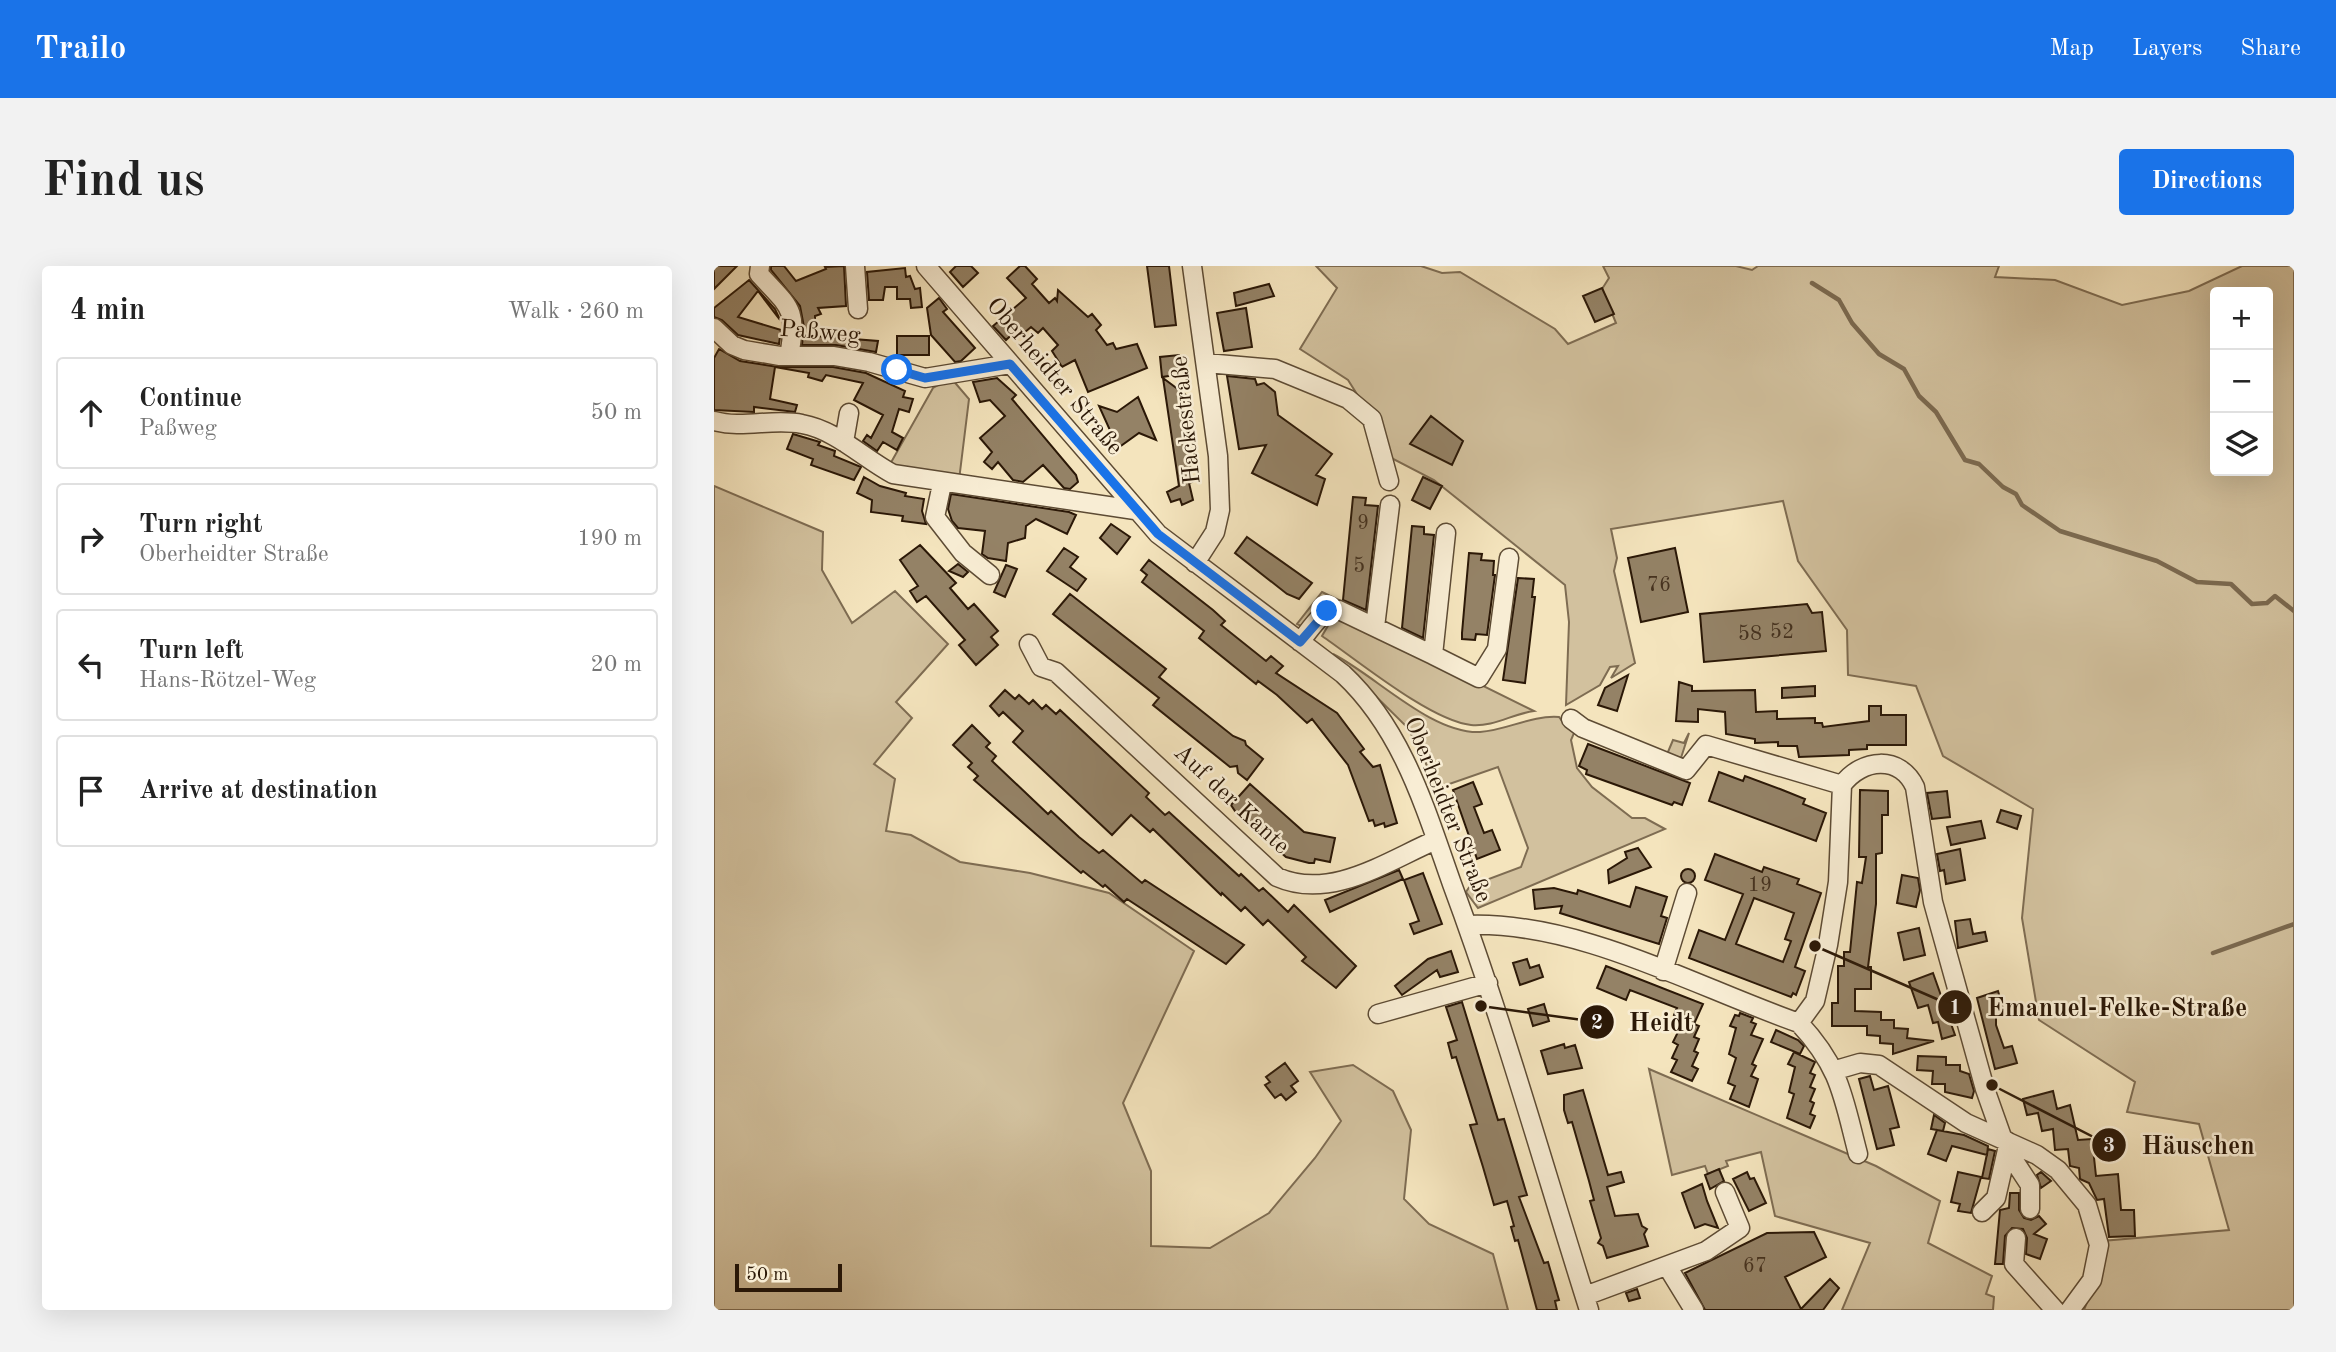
<!DOCTYPE html>
<meta charset="utf-8">
<style>
:root{--surface:#fff;--page:#f2f2f2;--text:#222;--muted:#767676;--line:#e0e0e0;--accent:#1a73e8}
body{margin:0;font-family:"Old Standard TT",serif;background:var(--page);color:var(--text)}
.controls{position:absolute;right:21px;top:21px;display:grid;overflow:hidden;border-radius:7px;box-shadow:0 7px 28px #0002}
.controls button{width:63px;height:63px;display:grid;place-items:center;padding:0;border:0;border-bottom:2px solid var(--line);background:var(--surface);color:var(--text);font:35px sans-serif}
.scale{position:absolute;left:21px;bottom:18px;width:107px;box-sizing:border-box;padding-left:7px;border:4px solid #2b1807;border-top:0;font-size:19px;line-height:24px;white-space:nowrap;color:#2b1807;-webkit-text-stroke:5px #f8edd4;paint-order:stroke}
.stop{position:absolute;width:21px;height:21px;margin:-16px;border:5px solid #1a73e8;border-radius:50%;background:#fff}
.stop.end{background:#1a73e8;border-color:#fff;box-shadow:0 2px 7px #0008}
.list{margin:0;padding:0;list-style:none}
h2{display:flex;justify-content:space-between;align-items:center;height:91px;margin:0;padding:0 28px;font-size:30px}
h2 small{font-size:23px;font-weight:400;color:var(--muted)}
.list li{display:grid;grid-template-columns:46px 1fr auto;gap:21px;align-items:center;box-sizing:border-box;height:112px;margin:0 14px 14px;padding:0 14px;border:2px solid var(--line);border-radius:7px}
.list b{display:block;font-size:26px;white-space:nowrap}
.list p{margin:0;font-size:23px;white-space:nowrap;color:var(--muted)}
.list em{font-size:23px;font-style:normal;color:var(--muted)}
.icon{flex:none;width:38px;height:38px;fill:none;stroke:currentColor;stroke-width:2;stroke-linecap:round;stroke-linejoin:round}
.map{position:relative;flex:none;width:1580px;height:1044px;overflow:hidden;border-radius:7px}
header{display:flex;align-items:center;gap:42px;box-sizing:border-box;height:98px;padding:0 35px;background:var(--accent);color:#fff}
header strong{font-size:33px}
nav{display:flex;gap:38px;margin-inline-start:auto;font-size:24px}
.intro{display:flex;align-items:center;justify-content:space-between;box-sizing:border-box;height:168px;padding:0 42px}
h1{margin:0;font-size:49px}
.button{padding:18px 32px;border-radius:7px;background:var(--accent);color:#fff;font-size:24px;font-weight:700}
main{display:flex;gap:42px;padding:0 42px}
aside{flex:1;background:var(--surface);border-radius:7px;box-shadow:0 7px 28px #0002}
.map>svg:first-child{display:block}
</style>
<header>
<strong>Trailo</strong>
<nav><a>Map</a><a>Layers</a><a>Share</a></nav>
</header>
<div class="intro"><h1>Find us</h1><a class="button">Directions</a></div>
<main>
<aside>
<h2>4 min<small>Walk · 260 m</small></h2>
<ul class="list">
<li><svg class="icon" aria-label="ahead" viewBox="0 0 24 24"><path d="M12 20V5M6 11l6-6 6 6"/></svg><div><b>Continue</b><p>Paßweg</p></div><em>50 m</em></li>
<li><svg class="icon" aria-label="right" viewBox="0 0 24 24"><path d="M7 20v-9h11M14 6l5 5-5 5"/></svg><div><b>Turn right</b><p>Oberheidter Straße</p></div><em>190 m</em></li>
<li><svg class="icon" aria-label="left" viewBox="0 0 24 24"><path d="M17 20v-9H6M10 6l-5 5 5 5"/></svg><div><b>Turn left</b><p>Hans-Rötzel-Weg</p></div><em>20 m</em></li>
<li><svg class="icon" aria-label="arrive" viewBox="0 0 24 24"><path d="M6 21V4h12l-3 4 3 4H6"/></svg><div><b>Arrive at destination</b></div></li>
</ul>
</aside>
<div class="map">
<svg width="1580" height="1044" viewBox="0 0 1580 1044">
<rect width="100%" height="100%" fill="#f4e4bd"/>
<filter id="stains"><feTurbulence type="fractalNoise" baseFrequency=".00286" numOctaves="4"/><feColorMatrix values="0 0 0 0 .2 0 0 0 0 .09 0 0 0 0 .02 0 0 0 .5 -.17"/></filter>
<radialGradient id="worn" r=".72"><stop offset=".6" stop-color="#630" stop-opacity="0"/><stop offset="1" stop-color="#630" stop-opacity=".3"/></radialGradient>
<path fill="#d2c19e" stroke="#7e6c52" stroke-width="2" fill-rule="evenodd" d="M602 0H707L728 7 746 6 841 63 854 78 902 57 888 23 895 12 889 0H1022L1038 4 1044 0H1285L1281 11 1341 14 1408 39 1475 25 1528 0H1580V1044H1370L1388 998V975L1515 964 1485 858 1413 846 1421 816 1325 754 1308 652 1319 543 1229 490 1202 420 1134 409 1133 364 1084 295 1069 235 897 263 903 292 900 305 921 397 897 412 904 400 896 401 886 419 852 439 855 356 851 319 720 214 660 183 667 166 634 114 586 83 623 22ZM1501 26H1554V205H1501Z
M237 112 255 133 245 214 175 200 219 122Z
M0 220 109 266 108 304 138 357 181 325 234 378 182 436 198 452 160 498 181 513 172 565 197 569 246 596 316 607 395 627 480 685 409 837 437 905V980L496 982 555 947 601 892 627 855 596 806 639 799 679 825 697 864 690 933 715 958 779 988 794 1044H0Z
M608 326 635 339C604 337 609 342 587 360L583 358Z
M624 352 636 354 820 445C798 448 780 461 757 459 717 455 643 394 608 370L615 358Z
M619 388C661 409 717 468 766 466 794 464 817 449 845 451L848 455 863 460 857 474 863 502 878 521 918 552H931L951 563 764 642 752 626 756 620 807 601 814 582 784 501 721 523 711 495 694 462Z
M975 467 966 495 951 493 959 474 970 477Z
M935 803 1162 900 1226 935 1214 977 1278 1010 1272 1028 1280 1031 1279 1044H1128L1156 977 1061 950 1047 886 1012 895 1014 900 994 908 991 900 958 909Z"/>
<g fill="none" stroke-linecap="round" stroke-linejoin="round">
<path stroke="#7b694f" stroke-width="4.5" d="M1098 17 1125 34 1138 57 1165 88 1190 103 1205 130 1222 146 1251 194 1265 198 1289 221 1302 228 1308 239 1346 265 1443 295 1483 316 1517 318 1538 338 1553 337 1561 330 1580 345
M1499 687 1580 658"/>
</g>
<path fill="#948266" stroke="#2b1807" stroke-width="2" fill-rule="evenodd" d="M0 0H23L0 23Z
M57 0H70L82 15 112 3 111 1 130 0 132 40 104 42 107 48 101 50V70L164 75 162 86 122 79H88L90 61 86 40 57 4Z
M242 0H257L264 7 249 21 236 6Z
M306 0H311L323 13 318 18 335 37 341 32 343 35 344 24 374 51 378 48 387 59 382 64 393 79 399 77 402 83 423 78 433 102 374 126 361 94 348 101 338 85 344 79 329 62 324 67 317 61 310 67 305 62 292 74 279 60 312 32 293 12Z
M433 0H455L462 59 441 61Z
M191 2 192 11 196 10 201 23 206 22 208 41 197 42 196 33H183V21H171L169 34H155L153 6Z
M35 14 61 43 66 54 44 25 24 51 67 64 65 78 24 69 8 54 0 51V42Z
M555 18 560 30 522 40 520 27Z
M888 22 900 48 881 56 869 30Z
M225 32 233 43 229 46 261 82 247 95 241 96 217 69 213 42Z
M532 42 538 81 510 85 503 47Z
M183 70H215V89H183Z
M5 83 26 95 64 101H119L152 107 191 125 189 131 199 133 195 146 185 143 178 166 189 172 183 184 169 176 163 185 149 175 153 169 157 172 169 149 140 134 149 117 112 109 108 115 94 111 95 107 61 101 56 133 83 139 81 146 40 141V146L0 144V92Z
M465 89 468 108 448 111 446 91Z
M513 110 541 113 543 119 550 117 561 126 564 149 618 188 602 209 611 213 603 239 538 207 552 179 525 183Z
M283 112 302 129 298 133 362 209 364 216 356 223 350 222 329 199 309 216 299 214 284 196 278 203 270 196 278 186 266 172 291 150 276 134 266 136 259 116Z
M449 112 473 130 470 134 472 148H468L476 169 472 171 476 181 473 182 477 193 473 194 478 204 474 206 478 216 475 217 479 234 468 239 466 233 457 236 453 226 465 220Z
M424 131 442 174 425 167 404 182 385 140 403 146Z
M717 150 749 175 738 199 696 178Z
M79 168 106 176 104 179 121 185 120 190 147 201 140 214 97 199 99 193 73 183Z
M150 211 166 220 192 227 191 230 210 233 208 245 212 258 188 255 189 250 157 246 158 234 143 227Z
M709 211 728 220 716 243 698 234Z
M237 228 355 246 362 249 353 268 322 253 312 260 311 272 294 277 292 295 274 292 268 288 271 265 244 262 238 255 234 243Z
M639 231 652 232 651 239 664 240 652 344 629 334Z
M397 258 416 271 403 288 386 272Z
M698 260 710 261V268L720 269 709 372 688 362Z
M533 271 598 317 585 333 573 328 521 287Z
M206 279 242 317 236 322 254 343 260 338 284 365 277 371 284 379 262 399 245 379 251 374 212 330 203 336 196 325 204 320 186 294Z
M350 282 364 291 356 301 372 313 363 325 333 305Z
M961 282 974 346 927 356 914 292Z
M755 287 768 288 767 294 780 295 779 309H781L773 369 762 368 761 374 748 373V367Z
M435 294 499 344 511 355 507 359 552 395 557 390 569 400 562 407 623 447 650 483 646 486 659 501 666 499 683 557 671 561 670 557 661 560 659 554 655 555 634 499 598 453 593 457 563 429 544 415 542 418 485 372 490 365 428 316 433 309 427 304Z
M244 298 254 306 249 311 235 305Z
M292 299 303 303 291 331 280 326Z
M804 312 820 313 818 331H821L811 417 789 414Z
M356 328 452 403 445 411 519 470 531 475 532 479 549 493 533 514 524 507 523 500 516 501 439 439 445 432 339 348Z
M1093 338 1098 347 1108 346 1112 385 990 396 986 348Z
M914 409 903 445 884 439 891 422Z
M965 416 978 420V425L1041 424 1042 446 1063 445V453L1101 452V457H1108L1109 461 1155 455V440H1167V449H1192V479H1153V483L1135 484V489L1085 491 1083 480H1064V476L1041 477V473L1012 468 1011 446 984 443V456L962 455Z
M1101 420V430L1068 432V422Z
M291 424 301 433 305 429 315 438 319 434 328 443 332 439 342 448 346 444 435 527 432 531 451 549 455 546 525 610 527 608 545 625 549 622 574 646 580 639 642 700 622 722 588 695 592 691 554 654 549 659 531 641 527 645 508 627 507 629 439 563 436 566 417 549 398 569 299 476 309 465 289 446 285 450 276 440Z
M258 459 276 477 272 481 282 490 278 495 334 548 337 545 365 571 385 587 389 584 428 617 431 614 530 679 512 698 413 633 410 636 391 619 389 621 369 605 367 607 347 590 260 514 264 510 254 501 258 497 239 479Z
M874 478 976 517 968 539 960 536 958 539 872 508 873 504 865 500Z
M1005 506 1029 515 1031 510 1066 523 1091 533 1089 538 1112 547 1102 575 995 535Z
M759 516 768 538 760 541 770 567 778 564 786 584 763 593 739 524Z
M536 518 590 566 621 572 616 596 601 593 600 597H595L572 591 521 545 517 539Z
M1146 524 1174 525V549H1168V587L1162 588V638L1154 701H1157V723H1141V745L1167 746V754H1180V762L1194 763 1193 772 1220 775 1179 788V778L1166 777V770L1153 769V760H1118V737H1124V700H1130V686H1136L1143 616 1148 617 1152 591H1145Z
M1233 525 1236 551 1218 553 1213 527Z
M1287 544 1307 550 1303 563 1283 556Z
M1267 555 1271 572 1237 579 1233 561Z
M924 582 937 601 895 617 894 604 913 592 911 586Z
M1246 583 1251 614 1232 618 1230 604 1226 605 1223 588Z
M1001 588 1048 606 1050 601 1085 613 1083 618 1107 627 1081 701 1091 705 1082 729 1079 727 1077 731 975 692 985 664 1011 674 1029 628 991 614ZM1040 632 1080 647 1071 673 1077 675 1069 696 1022 678Z
M967 610a7 7 0 1 1 14 0a7 7 0 1 1-14 0Z
M685 604 689 613 616 646 611 634Z
M709 607 728 658 700 668 696 658 705 655 690 614Z
M1188 609 1204 612 1206 624 1202 641 1183 637Z
M922 621 953 631 947 650 953 652 945 678 846 647 848 640 821 643 819 624 840 622 863 628 864 624 916 641Z
M1256 653 1259 668 1271 666 1273 675 1244 682 1241 655Z
M1205 662 1211 689 1190 694 1184 667Z
M737 685 744 706 726 711 723 704 688 729 681 720 714 693Z
M813 693 816 702 825 699 829 711 806 719 799 697Z
M892 700 989 738 980 758 985 760 980 771 985 773 980 785 984 787 978 800 984 803 978 815 957 806 963 794 958 792 964 779 959 776 965 764 958 762 964 751 960 749 963 742 916 724 912 734 883 722Z
M1219 707 1241 769 1228 773 1224 756 1219 757 1214 739 1204 742 1195 716Z
M1284 725 1291 749 1282 751V759L1290 782 1298 780 1303 797 1281 803 1263 732Z
M748 736 784 854 790 853 813 929 805 931 830 997 834 996 845 1034 841 1035 843 1044H823L804 974 801 975 797 961 800 960 793 935 780 939 769 901 756 859 763 858 742 791 738 792 734 777 743 774 732 741Z
M830 738 835 755 819 760 814 743Z
M1026 747 1039 752 1037 756 1042 758 1037 769 1049 773 1038 798 1042 800 1037 810 1044 813 1035 841 1016 833 1021 820 1014 817 1022 792 1015 788 1022 762 1016 760 1021 749 1025 750Z
M1062 764 1084 774 1090 780 1086 788 1057 776Z
M850 778 851 782 861 779 868 802 834 808 827 785Z
M1080 786 1101 796 1096 807 1101 809 1096 821 1101 823 1096 835 1100 837 1096 848 1101 850 1096 862 1073 852 1080 828 1075 826 1081 801 1074 798Z
M1204 790 1232 791V799H1246V805L1255 808 1260 825 1258 832 1231 826V818H1218L1219 805 1203 804Z
M571 797 584 815 577 820 582 826 572 834 567 828 561 832 551 819 556 816 552 811Z
M1156 810 1160 824 1174 820 1185 861 1176 863 1180 879 1163 883 1145 813Z
M869 824 894 909 907 906 910 916 893 921 901 950 924 948 928 960 933 963 930 968 934 980 893 992 889 980 884 977 887 972 876 935 880 934 875 915 858 856 854 857 850 844V829Z
M1339 825 1343 843 1356 839 1364 874 1378 873 1382 910 1404 908 1407 944H1420L1421 970 1395 971 1390 933 1383 934 1375 917 1366 913 1365 902 1356 900 1354 883 1341 884 1339 863 1328 865 1324 847 1313 849 1309 833Z
M1220 849 1231 857 1229 865 1217 863Z
M1223 864 1250 869 1274 880 1273 889 1238 880 1232 895 1214 888Z
M1274 883 1281 885 1275 913 1268 912Z
M1005 903 1010 915 996 923 991 909Z
M1033 906 1036 913 1040 912 1052 937 1035 945 1019 913Z
M1244 906 1267 911 1257 947 1244 945 1246 938 1237 936Z
M1327 906 1337 915 1327 922 1323 909Z
M988 918 993 935 1004 962 991 958 981 962 974 944 968 927Z
M1296 927H1305V944L1310 952 1317 954 1325 950 1332 958 1320 968 1333 973 1326 993 1312 988 1313 972 1309 963 1298 962 1291 970 1289 998H1281L1286 944 1295 942Z
M1100 966 1112 991 1071 1011 1087 1043 1116 1013 1125 1022 1109 1044H991L971 1007 1053 967Z
M923 1023 926 1032 915 1035 912 1027Z"/>
<g fill="none" stroke-linecap="round" stroke-linejoin="round">
<g stroke="#5d4b34" stroke-width="21">
<path id="minor" d="M46 0 45 8C76 42 84 42 75 90
M141 0 144 43
M212 0 444 268 629 408C689 464 711 542 738 618 790 758 830 902 875 1044
M478 0 504 190 506 244 501 266 481 297
M0 62 18 79 30 84 66 90H120L155 96 211 112 296 98
M492 97 561 103 634 133 658 153 675 215
M0 155C28 163 60 152 88 158 122 164 149 192 179 208L421 244
M130 176 135 147
M228 218 221 251 249 287 276 309
M661 361 676 239
M586 376C597 363 607 343 625 344L719 389 732 267
M315 378 327 401 342 406 563 611C617 635 673 595 722 574
M719 389 765 412 783 383 795 292
M857 453 869 462 972 504 992 479 1128 519
M1128 519C1148 492 1186 489 1201 521L1219 636 1271 823 1288 871
M754 659C865 655 982 721 1085 757L1101 735 1114 679 1124 616 1128 519
M949 705 973 627
M664 748 774 717
M1085 757C1127 802 1129 831 1144 888
M1122 804 1146 797 1165 799 1252 857 1323 889 1344 904 1373 939 1385 979 1378 1014 1356 1044
M1293 875V884L1316 919V943
M1268 946 1282 932 1293 884
M1302 972 1300 998 1341 1044
M953 1000 980 1044
M871 1030 992 985 1026 962 1011 926"/>
</g>
<use href="#minor" stroke="#f8edd4" stroke-width="18"/>
</g>
<g fill="none" stroke-linecap="round" stroke-linejoin="round">
<path stroke="#1a73e8" stroke-width="9" d="M183 104 211 112 296 98 444 268 586 376 613 345"/>
</g>
<g text-anchor="middle" dominant-baseline="central" stroke-width="5" stroke-linejoin="round" paint-order="stroke">
<g font-size="21" fill="#45321f">
<text x="649" y="257">9</text>
<text x="645" y="300">5</text>
<text x="945" y="319">76</text>
<text x="1068" y="366">52</text>
<text x="1036" y="368">58</text>
<text x="1046" y="619">19</text>
<text x="1041" y="1000">67</text>
</g>
<g font-size="24" fill="#2b1807" stroke="#f8edd4">
<text transform="translate(106 67) rotate(5)">Paßweg</text>
<text transform="translate(340 111) rotate(50)">Oberheidter Straße</text>
<text transform="translate(473 154) rotate(-96)">Hackestraße</text>
<text transform="translate(517 534) rotate(43)">Auf der Kante</text>
<text transform="translate(733 544) rotate(68)">Oberheidter Straße</text>
</g>
</g>
<path fill="none" stroke="#2b1807" stroke-width="2.5" d="M1101 680L1241 741M767 740L883 756M1278 819L1395 879"/>
<g fill="#2b1807" stroke="#f8edd4" stroke-width="2.5">
<circle cx="1101" cy="680" r="7"/>
<circle cx="767" cy="740" r="7"/>
<circle cx="1278" cy="819" r="7"/>
<circle cx="1241" cy="741" r="18"/>
<circle cx="883" cy="756" r="18"/>
<circle cx="1395" cy="879" r="18"/>
</g>
<g font-size="21" text-anchor="middle" font-weight="bold" fill="#fff">
<text x="1241" y="748">1</text>
<text x="883" y="763">2</text>
<text x="1395" y="886">3</text>
</g>
<g font-size="26" text-anchor="middle" font-weight="bold" fill="#2b1807" stroke="#f8edd4" stroke-width="5" stroke-linejoin="round" paint-order="stroke">
<text x="1403" y="750">Emanuel-Felke-Straße</text>
<text x="947" y="765">Heidt</text>
<text x="1484" y="888">Häuschen</text>
</g>
<rect width="100%" height="100%" filter="url(#stains)"/>
<rect width="100%" height="100%" fill="url(#worn)"/>
</svg>
<div class="controls">
<button>+</button>
<button>−</button>
<button><svg class="icon" aria-label="layers" viewBox="0 0 24 24"><path d="M12 4l9 5-9 5-9-5zM3 14l9 5 9-5"/></svg></button>
</div>
<div class="scale">50 m</div>
<div class="stop" style="left:183px;top:104px"></div>
<div class="stop end" style="left:613px;top:345px"></div>
</div>
</main>
